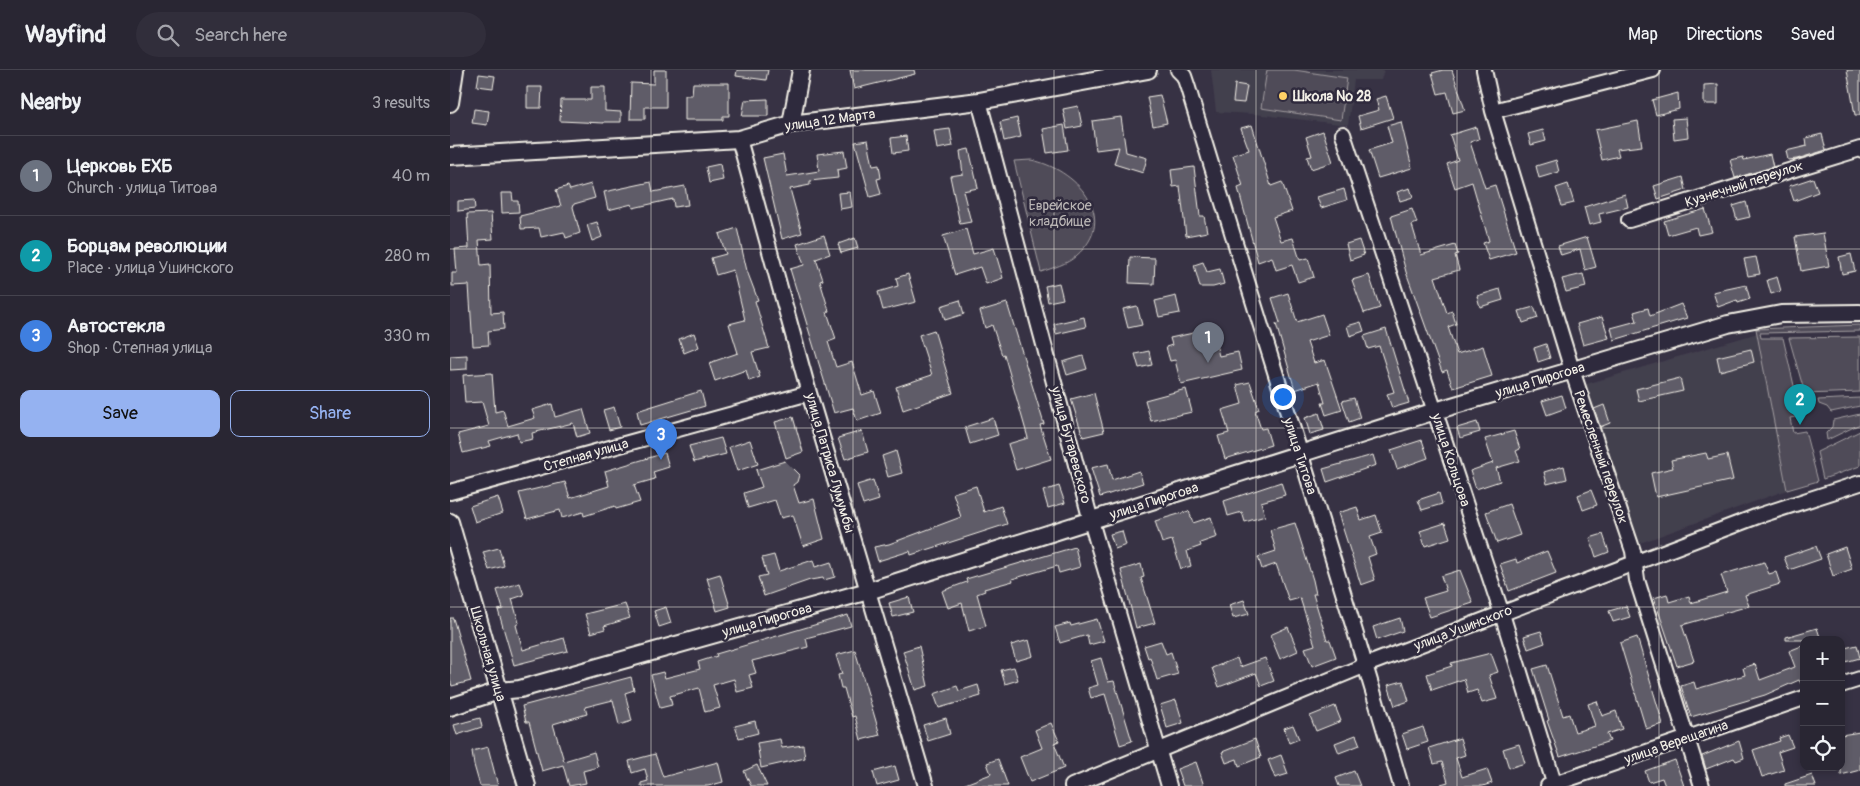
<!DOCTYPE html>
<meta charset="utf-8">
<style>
:root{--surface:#292633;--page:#312e3b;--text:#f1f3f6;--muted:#a5a5ac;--line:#45434e;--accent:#95b2f1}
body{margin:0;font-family:Pangolin,sans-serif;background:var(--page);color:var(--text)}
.controls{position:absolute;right:15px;bottom:15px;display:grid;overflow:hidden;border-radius:10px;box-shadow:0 2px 8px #0003}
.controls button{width:45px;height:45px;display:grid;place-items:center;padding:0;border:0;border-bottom:1px solid var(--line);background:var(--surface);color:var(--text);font:25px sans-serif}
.you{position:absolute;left:832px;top:326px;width:18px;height:18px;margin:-12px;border:4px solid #fff;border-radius:50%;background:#1a73e8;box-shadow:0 0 0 8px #1a73e833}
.badge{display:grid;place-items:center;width:32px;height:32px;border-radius:50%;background:var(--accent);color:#fff;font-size:16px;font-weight:700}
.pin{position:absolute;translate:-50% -41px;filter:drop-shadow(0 1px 2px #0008)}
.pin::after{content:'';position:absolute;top:26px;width:18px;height:15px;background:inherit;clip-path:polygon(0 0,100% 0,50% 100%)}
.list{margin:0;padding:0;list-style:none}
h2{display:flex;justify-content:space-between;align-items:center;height:65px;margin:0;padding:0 20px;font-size:21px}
h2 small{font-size:16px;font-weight:400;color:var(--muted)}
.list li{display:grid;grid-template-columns:32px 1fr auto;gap:15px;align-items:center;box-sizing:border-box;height:80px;padding:0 20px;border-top:1px solid var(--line)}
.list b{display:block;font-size:19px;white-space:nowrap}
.list p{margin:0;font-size:16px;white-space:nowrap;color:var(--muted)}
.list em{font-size:16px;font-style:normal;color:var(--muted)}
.actions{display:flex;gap:10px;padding:15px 20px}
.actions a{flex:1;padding:11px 0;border:1px solid var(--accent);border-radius:10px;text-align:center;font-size:18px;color:var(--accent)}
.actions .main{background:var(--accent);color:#111}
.icon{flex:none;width:28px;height:28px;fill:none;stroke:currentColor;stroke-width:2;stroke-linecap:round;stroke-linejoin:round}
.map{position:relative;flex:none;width:1410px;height:716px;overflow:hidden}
header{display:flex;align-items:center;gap:30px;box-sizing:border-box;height:70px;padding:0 25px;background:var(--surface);border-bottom:1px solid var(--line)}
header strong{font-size:24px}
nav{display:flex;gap:28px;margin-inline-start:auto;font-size:18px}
.search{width:350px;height:45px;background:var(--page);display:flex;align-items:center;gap:12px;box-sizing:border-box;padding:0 18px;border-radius:28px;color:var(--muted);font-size:19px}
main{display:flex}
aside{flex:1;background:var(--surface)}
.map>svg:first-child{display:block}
</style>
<header>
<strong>Wayfind</strong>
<div class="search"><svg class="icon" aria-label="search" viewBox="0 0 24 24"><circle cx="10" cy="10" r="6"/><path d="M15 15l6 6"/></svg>Search here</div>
<nav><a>Map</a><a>Directions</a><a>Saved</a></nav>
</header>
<main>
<aside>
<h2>Nearby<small>3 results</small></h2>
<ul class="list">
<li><span class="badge" style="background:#6b7280">1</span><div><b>Церковь ЕХБ</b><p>Church · улица Титова</p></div><em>40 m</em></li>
<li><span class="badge" style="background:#0f9aa8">2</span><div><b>Борцам революции</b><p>Place · улица Ушинского</p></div><em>280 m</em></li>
<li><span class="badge" style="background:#3f7fe0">3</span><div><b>Автостекла</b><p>Shop · Степная улица</p></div><em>330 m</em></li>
</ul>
<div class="actions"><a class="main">Save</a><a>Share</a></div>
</aside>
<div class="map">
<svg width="1410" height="716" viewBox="0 0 1410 716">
<rect width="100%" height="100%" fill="#373244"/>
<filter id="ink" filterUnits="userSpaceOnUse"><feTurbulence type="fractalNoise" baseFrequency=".02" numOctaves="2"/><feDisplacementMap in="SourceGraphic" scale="10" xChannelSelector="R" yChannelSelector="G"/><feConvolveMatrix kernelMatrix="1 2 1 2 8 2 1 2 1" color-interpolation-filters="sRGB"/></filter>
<g filter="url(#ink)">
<path fill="#433f4e" d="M761 0H934L931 10H904L898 55 804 44 766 42Z
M1308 263 1337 420 1190 473 1133 315Z"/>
<path fill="#504b59" stroke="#a29ea0" d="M817 0H844L897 8 891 50 811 38Z
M581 90C624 98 672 147 626 186 618 194 602 198 591 202L564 91Z
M1410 255V261L1310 263 1311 268H1333L1351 346 1340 348 1343 363 1355 361 1368 411 1337 420 1306 259Z
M1410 267V322L1355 324 1339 268Z
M1410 328V336L1381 342 1377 337 1369 334 1368 330Z
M1410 344V354L1377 370 1376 363 1382 357 1383 350Z
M1410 361V396L1373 409 1367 382Z"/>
<path fill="#5f5c67" stroke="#f4f1e8" d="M204 0H216V37H195V49H180L181 13 204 14Z
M287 0H318L316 10 286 6Z
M400 0H464L465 4 404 19Z
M993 0H1002L1015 40 1003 43 997 22 988 24 982 3Z
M1397 0H1410V45H1405Z
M29 4 45 6 43 18 27 16Z
M243 13H279V46H273V50H235V25H242Z
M785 14 797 16 794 33 783 32Z
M1268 14V34H1254V15Z
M77 17H92L91 38H77Z
M141 17H155V41L171 42V52H154V53L110 51 111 30H141Z
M1228 23 1229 39 1206 45 1202 30Z
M710 25 717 53 703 56 697 27Z
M936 26 943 48 911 58 908 46 929 40 926 29Z
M318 29V46H292L295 30Z
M628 36 632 56 617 59 613 39Z
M24 39 39 41 37 55 22 53Z
M671 47 676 82 697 88 693 103 664 94 669 77 646 80 642 51Z
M567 48 571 67 554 71 550 52Z
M1236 48 1238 67 1224 69 1222 49Z
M1188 51 1192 76 1167 79 1169 86 1152 90 1145 60Z
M951 52 962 98 928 108 919 80 942 73 937 56Z
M614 55 618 80 597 83 593 59Z
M802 55 821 116 832 112 842 141 823 147 831 171 843 168 850 190 858 188 864 207 848 212 842 195 826 200 822 187 808 192 788 118 793 116 783 85 799 80 791 58Z
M1026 57 1029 69 1020 72 1035 118 1045 115 1066 182 1039 190 1033 173 1039 171 1022 112 1005 118 997 94 1008 90 1000 65Z
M500 59 503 76 487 79 484 61Z
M1093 60 1096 71 1081 75 1078 64Z
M873 61 883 92 861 99 857 87 862 86 856 67Z
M1372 64 1376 80 1347 89 1338 90 1336 81 1357 76 1356 68Z
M456 66 458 81 443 83 441 68Z
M418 70 423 96 429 95 431 108 427 109 431 124 420 127 405 72Z
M519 79 528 118 513 121 521 152 510 154 500 106 513 104 510 81Z
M394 81 397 98 387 100 388 108 360 111V115L340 119 352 163 332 169 313 88 333 84 337 106 369 101 367 84Z
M1320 84 1323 97 1285 108 1280 90 1293 87 1294 90Z
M1106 90 1109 102 1089 108 1086 96Z
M270 94 273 110 259 113 256 97Z
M744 97 750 146H754L757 162 736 166 730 116 723 117 721 100Z
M1233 107 1236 120 1208 129 1204 116Z
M1363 108 1368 122 1344 131 1339 116Z
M201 112 203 122 235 116 238 135 224 137 223 129 183 138 182 134 158 140 154 122Z
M141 114 145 128 124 134 123 137 130 163 116 168 114 162 91 167 89 158 71 159 70 146 111 136 106 120 118 116 120 120Z
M1118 114 1124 133 1112 136 1106 118Z
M960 118 963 127 950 131 947 122Z
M894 119 897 130 871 138 867 127Z
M400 122 402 137 390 139 388 123Z
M51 123H62L63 131H68L69 142 52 143Z
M1175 124 1178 137 1149 144 1151 152 1139 155 1134 137Z
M24 130 25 139 8 141V131Z
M1296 132 1300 147 1287 150 1283 136Z
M962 139 967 153 962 155 971 185 1005 175 1008 184 1005 185 1009 200 985 207 997 243 1002 241 1006 254 998 257 1007 284 1033 276 1042 306 1003 318 997 300 992 302 956 202 941 146Z
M1255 139 1262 162 1248 165 1246 157 1218 165 1214 151Z
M41 143 43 169 29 170 31 195 40 194 41 243 53 242 54 259 38 261 39 275 23 276 19 215 2 216V203H7L5 179 19 178 17 144Z
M147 152 152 167 142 171 137 155Z
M287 158 297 201 308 230 305 231 319 278 302 282 310 307 299 311 296 300 265 311 259 293 288 283 279 254 295 250 283 200 266 205 261 188 276 184 269 164Z
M516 159 523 184 544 178 553 208 536 214 530 197 505 205 493 166Z
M1373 163 1379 196 1351 201 1345 167Z
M374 165 380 184 366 189 373 210 370 211 379 241 377 242 386 269 378 272 386 297 402 292 412 325 424 321 431 343 407 351 403 338 384 343 340 199 354 195 347 174Z
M1137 167 1146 197 1135 200 1130 179 1111 185 1108 176Z
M405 168 408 178 391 183 388 174Z
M909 170 914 185 900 190 896 174Z
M1401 184 1405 201 1392 204 1389 187Z
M680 187 705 188 704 214 679 213Z
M1306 187 1310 204 1298 206 1294 189Z
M753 192 757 202 770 199 774 214 763 217H750L744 195Z
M458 204 466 232 433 240 428 222 448 216 446 208Z
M1133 204 1136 217 1116 222 1112 209Z
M919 205 930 238 914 243 902 210Z
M1327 207 1331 221 1321 224 1317 210Z
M609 213 613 229 598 232 595 216Z
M1296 215 1300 229 1288 233 1287 230 1268 237 1263 222Z
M1050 219 1053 230 1030 237 1027 226Z
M838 223 847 252 872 244 879 265 857 272 864 293 875 290 892 340 876 345 872 333H875L869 312 845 320 826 254 830 253 822 228Z
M726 226 730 243 709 247 705 231Z
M510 230 514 244 495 250 491 236Z
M557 233 594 354 590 355 601 389 566 400 558 374 578 368 554 284 552 285 542 255 535 258 530 241Z
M1231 234 1237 248 1164 270 1161 258 1187 251 1184 242 1198 238 1200 246Z
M687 236 692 255 678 258 673 239Z
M1084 237 1088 248 1073 253 1069 241Z
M634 247 636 257 606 264 604 254Z
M1152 247 1159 268 1133 275 1127 254Z
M911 252 914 261 900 266 897 256Z
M762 259 769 286 788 282 792 300 731 314 725 290 720 291 716 277 722 275 720 268Z
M936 259 959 333 942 338 937 324 944 322 929 276 918 279 914 266Z
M484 260 503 323 453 340 446 317 482 305 469 265Z
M244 263 249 277 234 283 229 269Z
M1096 274 1100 288 1088 292 1084 278Z
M1301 279 1304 292 1270 301 1267 287Z
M699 281 702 295 689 298 685 284Z
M17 285V299L0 300V286Z
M633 286 637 299 617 305 613 292Z
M42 303 45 342 53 340 58 356 85 348 82 340 102 334 105 347 133 339 140 363 127 367 123 353 82 363 83 369 69 372 67 363 39 371 41 376 13 383 8 364 39 356 32 332 15 333 13 305Z
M1230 308 1233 321 1189 331 1186 319Z
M800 312 809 339 805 341 811 359 816 358 821 375 775 389 768 366 779 363 772 340 792 334 787 315Z
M736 319 742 342 701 351 695 330Z
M251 321 255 336 190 355 187 341Z
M644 323 654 362 633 367 621 329Z
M1112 325 1116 338 1097 345 1092 331Z
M904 328 910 348 899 352 892 331Z
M1154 335 1160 353 1150 357 1144 339Z
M164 337 170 357 159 360 153 340Z
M869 343 874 360 860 364 855 348Z
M343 347 353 382 336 388 325 352Z
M543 348 548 365 520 374 515 357Z
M1027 352 1030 362 1010 368 1007 358Z
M412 361 418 382 395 389 388 368Z
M1064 361 1070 379 1066 381 1070 391 1046 398 1050 411 1026 419 1020 401 1043 393 1035 369Z
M271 368 276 384 244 392 239 376Z
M300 370 308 394 287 401 279 377Z
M972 370 978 388 947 399 941 380Z
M446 381 452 403 438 407 432 386Z
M215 383 219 397 203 402 205 409 184 415 190 432 166 439 165 436 134 446 133 442 112 448 110 440 77 449 69 423 115 412 120 428 159 416 155 401Z
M1256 383 1258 389 1277 385 1283 410 1206 427 1201 403 1223 398 1221 390Z
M923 385 926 395 877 412 873 399Z
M335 391 349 405 347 412 343 415 349 433 364 429 374 469 353 476 343 445 331 448 325 430 298 438 294 423 312 417 306 400Z
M658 394 662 410 689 401 693 413 650 427 641 398Z
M1114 396 1117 409 1097 414 1094 402Z
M423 410 429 430 413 435 407 415Z
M831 412 835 425 811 432 815 446 795 452 792 442 778 446 774 431Z
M526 416 534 442 551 436 557 454 461 485 460 481 428 491 424 477 439 474 511 447 503 423Z
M609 416 615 433 598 438 593 421Z
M1141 420 1147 435 1133 440 1128 425Z
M989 423 992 434 972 440 968 430Z
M48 427 53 443 25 452 20 436Z
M1059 434 1070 465 1047 473 1036 442Z
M907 437 911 450 926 445 932 463 920 467 926 484 918 487 925 510 911 515 888 443Z
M739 441 743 453 761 447 767 467 750 473 751 476 737 481 741 496 731 499 722 470 712 473 705 451Z
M845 453 863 510 866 524H863L877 570H880L886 587 862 596 855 578 865 575 850 528 839 531 826 494 812 499 808 487 826 481 820 460Z
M995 453 1000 468 975 476 970 461Z
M672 461 676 475 665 479 660 464Z
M1153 464 1159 482 1146 487 1140 468Z
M1366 476 1371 489 1339 500 1334 487Z
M625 477 630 497 609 503 607 496 562 509 563 511 534 519 535 521 527 524 536 556 519 561 512 533 498 538 492 521 517 512 516 509Z
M1395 477 1402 499 1383 506 1376 484Z
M49 478 54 496 39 500 33 482Z
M1097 481 1106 503 1059 521 1050 494 1066 489 1067 493Z
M324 485 329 501 363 490 365 497 381 492 385 507 374 510 373 508 360 510 314 526 308 507 317 505 312 488Z
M1314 492 1319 504 1326 502 1330 514 1295 525 1299 536 1232 555 1244 591 1227 596 1204 528 1217 524 1219 532 1239 526 1241 533 1277 522 1271 505Z
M691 494 694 507 691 508 705 553 686 558 671 500Z
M1010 500 1023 533 980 547 973 528 996 521 991 506Z
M270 504 280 537 267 541 257 508Z
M70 513 74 525 62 529 69 553 66 555 73 580 114 568 118 581 64 595 48 540 53 539 47 520Z
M459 527 463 542 443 547 439 533Z
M794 530 799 544 783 548 779 535Z
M175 534 180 548 154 556 155 559 141 563 135 544Z
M1176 536 1180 547 1163 552 1159 541Z
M216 537 221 553 209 557 204 541Z
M398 545 401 556 356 568 358 577 302 591 306 603 299 605 303 618 287 622 284 609 263 615 270 638 255 642 249 618 220 626 222 635 210 638 201 605 213 602 215 608 250 599 248 592 267 586 266 584Z
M0 548H3L21 611 2 616 0 610Z
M950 548 953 561 927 570 923 557Z
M647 549 654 571 639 575 637 565 610 573 605 557 620 553 621 556Z
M838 557 848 581 830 589 820 565Z
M1367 558 1371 570H1336V567Z
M1091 561 1095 573 1078 579 1074 566Z
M1187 567 1213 654 1196 659 1170 573Z
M579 570 583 586 566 591 561 575Z
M711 571 716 584 721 582 728 604 707 610 700 587 698 588 694 576Z
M1354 575V619L1349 610 1315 625 1241 647 1231 616 1244 612 1246 619 1295 605 1293 598 1305 594 1310 610 1345 597 1339 581Z
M1407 575 1410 588 1395 592 1391 579Z
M469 576 478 616 465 620 453 581Z
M405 580 430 665 411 670 405 646 402 647 394 618H391L388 605 392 604 386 585Z
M1041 583 1048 602 1039 605 1047 629 1032 633 1027 620 1018 623 1014 609 982 620 977 604 1002 596 1001 593Z
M651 588 658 612 664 611 682 671 670 675 655 624 641 628 638 618 648 615 641 591Z
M787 588 790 597 815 588 824 611 811 616 806 603 769 617 762 598Z
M1097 595 1113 646 1119 644 1125 662 1145 656 1138 634 1147 631 1152 646 1166 641 1172 659 1157 664 1160 671 1110 687 1097 651 1099 650 1083 599Z
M564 597 568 610 555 614 551 600Z
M181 607 184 620 175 623 182 651 169 655 163 630 135 637 137 644 103 654 114 691 144 682 148 697 133 701 136 713 119 716 113 695 92 701 79 652H76L72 636Z
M953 611 959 631 945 636 938 615Z
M528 615 531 626 489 638 484 624 507 616 509 621Z
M726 630 733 653 717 658 710 635Z
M885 636 891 651 866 661 860 646Z
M30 648 32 657 7 665 4 655Z
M496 648 500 664 478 671 473 655Z
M305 651 308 663 289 668 285 656Z
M601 653 609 671 604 673 614 698 580 712 570 687 592 678 585 660Z
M843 655 849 669 839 673 834 658Z
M973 657 978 672 957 679 952 664Z
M1410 662V700L1391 705V665Z
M906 665 910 675 889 683 885 673Z
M1338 665 1343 677 1328 682 1334 700 1312 707 1303 680 1330 671 1329 668Z
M1010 668 1015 685 1006 688 1012 707 1037 699 1042 713 1033 716H992L991 714 998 712 992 692 984 694 979 678Z
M330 669 332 678 353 675 355 688 311 698 307 673Z
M805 669 811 687 789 696 787 689 776 693 772 682Z
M1289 671 1294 688 1286 691 1284 688 1256 699 1252 686Z
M1069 674 1075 693 1059 698 1053 679Z
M38 677 48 716H30L24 695 22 681Z
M205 684 213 707 268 692 273 712 258 716H191V713L198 711 195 699 182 703 179 691Z
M831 685 838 704 825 708 818 690Z
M548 689 558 716H510L541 704 537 693Z
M1225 690 1234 716H1215L1212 708 1199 712 1195 701Z
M746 692 754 716H733L727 699Z
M307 695 317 716H301L294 701Z
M445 696 449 710 427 716 423 702Z
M904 701 910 716H889L886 708Z
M1362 705 1366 716H1335V714Z"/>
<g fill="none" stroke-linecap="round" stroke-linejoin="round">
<g stroke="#f4f1e8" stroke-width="18">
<path id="minor" d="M728 0 734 6 738 18C808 251 883 482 951 716
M1034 0 1043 41 1122 300 1183 481 1187 510 1252 716
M529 31 641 451 719 716
M1043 41 1203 0
M893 64 1052 544 1105 716
M289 69 359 323 476 716
M1179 150 1410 79
M0 422 359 323
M1391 615 1410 609
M622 716 916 595 1308 446 1410 413
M1098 716 1354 628"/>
</g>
<g stroke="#f4f1e8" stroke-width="20">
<path id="tertiary" d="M0 33 5 0
M341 54 351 0
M0 86 289 69 341 54 529 31 698 0
M0 452 77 716
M0 637 49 621 70 619 418 521 985 341 1278 254 1331 244 1410 243"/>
</g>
<use href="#minor" stroke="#2f2a3d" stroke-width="14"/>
<use href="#tertiary" stroke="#2f2a3d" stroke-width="16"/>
</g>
</g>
<path fill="none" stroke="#f4f1e8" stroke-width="1" stroke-opacity="0.55" d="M201 0V716M403 0V716M604 0V716M806 0V716M1007 0V716M1209 0V716M0 179H1410M0 358H1410M0 537H1410"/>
<circle fill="#ffd166" stroke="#2f2a3d" stroke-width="2" cx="833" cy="26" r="5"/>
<g text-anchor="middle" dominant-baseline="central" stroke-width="5" stroke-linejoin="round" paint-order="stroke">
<g font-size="14" font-weight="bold" fill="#f4f1e8" stroke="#2f2a3d" text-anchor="start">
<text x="843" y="26">Школа № 28</text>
</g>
<g font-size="14" fill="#f4f1e8" stroke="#2f2a3d">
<text transform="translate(380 50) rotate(-8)">улица 12 Марта</text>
<text transform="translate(1294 114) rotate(-18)">Кузнечный переулок</text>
<text transform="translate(1090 310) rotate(-17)">улица Пирогова</text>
<text transform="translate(621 375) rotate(75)">улица Бутаревского</text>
<text transform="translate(136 385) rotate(-16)">Степная улица</text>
<text transform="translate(850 386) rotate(72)">улица Титова</text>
<text transform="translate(1151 387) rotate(71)">Ремесленный переулок</text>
<text transform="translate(1001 390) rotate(72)">улица Кольцова</text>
<text transform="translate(380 393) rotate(74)">улица Патриса Лумумбы</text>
<text transform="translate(704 431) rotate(-18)">улица Пирогова</text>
<text transform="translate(317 550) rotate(-16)">улица Пирогова</text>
<text transform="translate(1013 558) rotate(-21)">улица Ушинского</text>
<text transform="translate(38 584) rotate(74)">Школьная улица</text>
<text transform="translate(1226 672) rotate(-19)">улица Верещагина</text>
</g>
<g font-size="14" fill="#bbb7b6" stroke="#2f2a3d">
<text x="610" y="135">Еврейское<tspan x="610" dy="16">кладбище</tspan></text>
</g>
</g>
</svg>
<div class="controls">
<button>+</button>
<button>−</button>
<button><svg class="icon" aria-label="locate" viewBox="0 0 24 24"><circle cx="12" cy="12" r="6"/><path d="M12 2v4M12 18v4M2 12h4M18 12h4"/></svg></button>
</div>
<div class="you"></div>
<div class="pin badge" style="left:758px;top:293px;background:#6b7280">1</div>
<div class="pin badge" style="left:1350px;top:355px;background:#0f9aa8">2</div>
<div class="pin badge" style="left:211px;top:390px;background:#3f7fe0">3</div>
</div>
</main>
